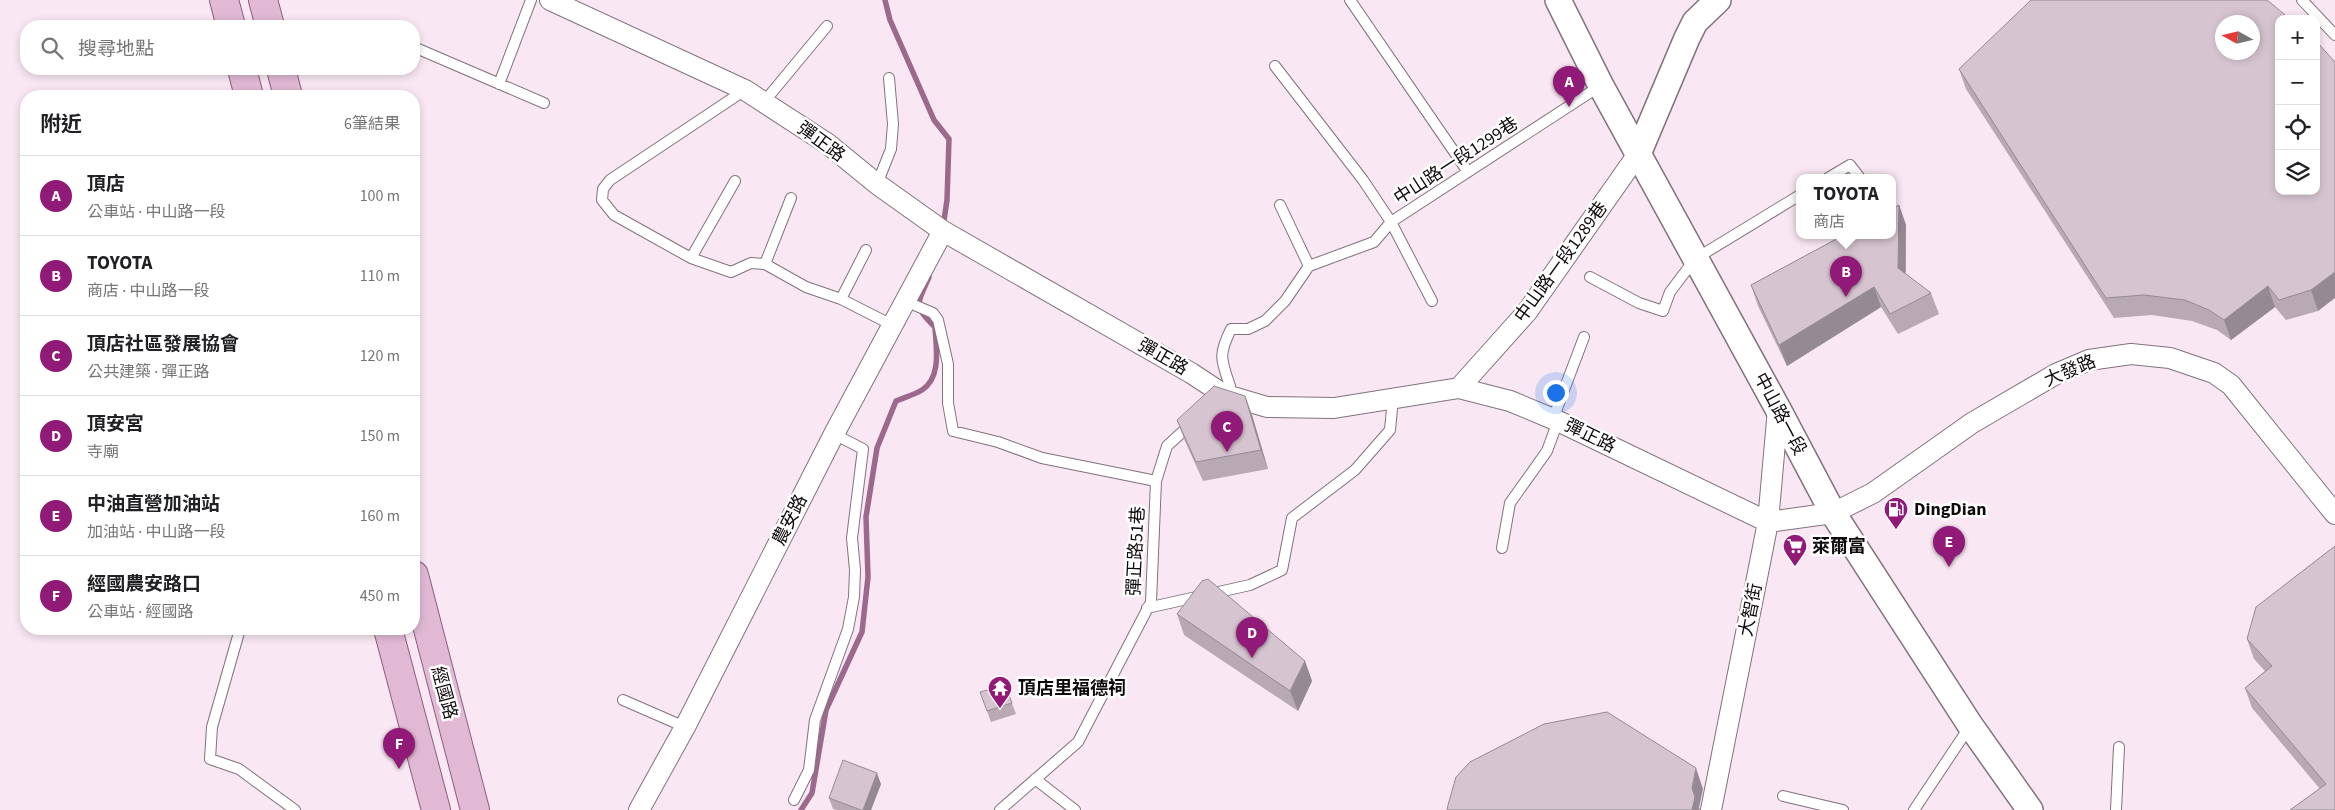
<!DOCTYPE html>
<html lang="zh-TW">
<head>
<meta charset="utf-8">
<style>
	body { margin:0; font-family:"Source Sans 3","Noto Sans TC",sans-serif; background:#f2f2f2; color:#202124 }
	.controls { position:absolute; right:15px; top:15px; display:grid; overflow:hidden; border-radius:10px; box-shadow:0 2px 8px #0003 }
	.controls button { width:45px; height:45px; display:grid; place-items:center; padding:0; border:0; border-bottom:1px solid #e0e0e0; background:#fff; color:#202124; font:25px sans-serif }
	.compass { position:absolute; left:2215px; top:15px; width:45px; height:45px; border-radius:50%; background:#fff; box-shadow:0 2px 8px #0003; rotate:278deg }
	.you { position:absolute; left:1555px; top:392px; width:18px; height:18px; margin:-12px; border:4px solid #fff; border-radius:50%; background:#1a73e8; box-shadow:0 0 0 8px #1a73e833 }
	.badge { display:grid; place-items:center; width:32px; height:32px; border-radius:50%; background:#911977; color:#fff; font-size:16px; font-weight:700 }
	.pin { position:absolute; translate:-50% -41px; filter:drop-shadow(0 1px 2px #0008) }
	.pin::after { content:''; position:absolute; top:26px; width:18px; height:15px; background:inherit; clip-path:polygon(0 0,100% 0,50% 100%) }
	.popup { position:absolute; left:1796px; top:174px; width:100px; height:65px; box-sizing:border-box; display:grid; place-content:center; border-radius:10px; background:#fff; filter:drop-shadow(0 1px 4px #0005); font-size:16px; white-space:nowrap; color:#757577 }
	.popup b { font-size:19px; color:#202124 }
	.popup::after { content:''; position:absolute; left:50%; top:100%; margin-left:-10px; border:10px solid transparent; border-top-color:#fff }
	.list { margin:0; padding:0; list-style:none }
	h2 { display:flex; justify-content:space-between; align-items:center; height:65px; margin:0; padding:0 20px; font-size:21px }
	h2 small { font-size:16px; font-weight:400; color:#757577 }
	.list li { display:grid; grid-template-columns:32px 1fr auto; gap:15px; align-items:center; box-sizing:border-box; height:80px; padding:0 20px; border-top:1px solid #e0e0e0 }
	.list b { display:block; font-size:19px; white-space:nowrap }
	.list p { margin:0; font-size:16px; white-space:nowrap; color:#757577 }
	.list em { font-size:16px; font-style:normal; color:#757577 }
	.icon { flex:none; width:28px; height:28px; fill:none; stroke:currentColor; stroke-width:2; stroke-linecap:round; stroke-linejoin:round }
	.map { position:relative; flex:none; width:2335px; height:810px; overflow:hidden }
	.search { position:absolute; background:#fff; box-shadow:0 2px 8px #0003; left:20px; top:20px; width:400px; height:55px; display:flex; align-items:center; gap:12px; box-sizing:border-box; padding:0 18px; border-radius:20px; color:#757577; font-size:19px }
	.panel { position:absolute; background:#fff; box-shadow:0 2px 8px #0003; left:20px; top:90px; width:400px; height:545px; border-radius:20px }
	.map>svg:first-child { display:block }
</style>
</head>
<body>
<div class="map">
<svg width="2335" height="810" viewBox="0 0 2335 810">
	<rect width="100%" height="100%" fill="#f9e8f3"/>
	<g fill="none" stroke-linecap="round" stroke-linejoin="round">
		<path stroke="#9c698c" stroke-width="5.5" d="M885,0L890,20L934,120L949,139L947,200L943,227
			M801,810L812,793L826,710L862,632L868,577L866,517L877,448L896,401C905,397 914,395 922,390C942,377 936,347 935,327C912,305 918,304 929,277"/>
		<defs>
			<path id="service" d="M1350,0L1468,172
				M2302,0L2335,35
				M416,48L544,103
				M1275,66L1363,180L1391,222L1600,86
				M499,84L531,0
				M745,90L610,180L603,189L602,200L614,215L691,258L731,272L751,263L765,264L806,287L841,299L892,325
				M764,102L827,26
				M1828,178L1850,165L1860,178
				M877,184L891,149L893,124L889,78
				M1280,205L1309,266
				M691,258L735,181
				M765,264L791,198
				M1590,277L1639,303L1663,311L1670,292L1695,259L1800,195
				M841,299L866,250
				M905,301L933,313L938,320L948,364V403L953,431L998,442L1042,458L1156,481
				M1222,396L1230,386C1221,360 1218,355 1231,329H1248L1265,321L1285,301L1309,266L1374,242L1391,222L1432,301
				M1553,419L1584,337
				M1502,548L1510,503L1547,451L1558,421
				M1147,608L1250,585L1282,570L1292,518L1355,470L1390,430L1393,398
				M240,629L212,727L210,759L239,769L295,810
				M623,700L685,727
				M1035,779L1075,810
				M1783,796L1843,810
				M794,800L809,770L815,720L848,629L854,597L855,570L852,538L863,449L834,434
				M1000,810L1078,742L1151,602L1156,481L1167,446L1191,424
				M1914,810L1970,726
				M2116,810L2119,747"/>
			<path id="minor" d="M550,0L745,90L828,144L877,184L943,231L1191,373L1223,394L1267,407L1334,408L1459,388L1510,401L1558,421L1768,522L1833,513L1873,493L1972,423L2056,374L2089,360L2131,354L2170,358L2214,373L2231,385L2335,514
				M1459,388L1527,312L1638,154
				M639,810L685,727L834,434L943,231
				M1711,810L1768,522L1778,409"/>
			<path id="tertiary" d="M1558,0L1601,86L1778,409L1833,513L1970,725L2030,810
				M1638,154L1687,38L1695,22L1718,0"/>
			<path id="primary" d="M224,0L231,26
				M263,0L270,26
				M242,69L249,96
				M281,69L288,96
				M414,575L475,810
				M388,629L436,810"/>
		</defs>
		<use href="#service" stroke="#81727c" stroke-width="12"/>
		<use href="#minor" stroke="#81727c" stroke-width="22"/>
		<use href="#tertiary" stroke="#81727c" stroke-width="28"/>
		<use href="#primary" stroke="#8c5d7d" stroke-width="30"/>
		<use href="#service" stroke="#fff" stroke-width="10"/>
		<use href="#minor" stroke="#fff" stroke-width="20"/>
		<use href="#tertiary" stroke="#fff" stroke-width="25"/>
		<use href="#primary" stroke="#e2b9d5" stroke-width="28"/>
	</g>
	<path fill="#b8a9b3" d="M2267,0L2318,311L2286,320L2275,307L2231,340L2217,330L2192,321L2152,315L2114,318L1966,89L1959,69Z
		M1899,205L1906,225V274L1931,293L1939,314L1898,334L1881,307L1787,366L1758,306L1751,285Z
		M1245,396L1252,415L1268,469L1203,481L1184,439L1177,420Z
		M2335,546V810L2320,789L2252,708L2245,688L2265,671L2254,659L2247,639Z
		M1177,614L1305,661L1312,681L1298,711L1184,635Z
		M1005,685L1016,714L991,722L987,711Z
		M881,784L871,810H837L833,809L829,798Z"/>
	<path fill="#968a92" d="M1899,205L1906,225L1905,289L1898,268Z
		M2335,272V298L2318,311L2311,290Z
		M2268,286L2275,307L2231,340L2224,320Z
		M1874,287L1881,307L1787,366L1779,345Z
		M1245,396L1252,415L1268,469L1261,450Z
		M1305,661L1312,681L1298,711L1290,691Z
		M1696,768L1703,789L1699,808L1700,810H1692V788Z
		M877,773L881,784L871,810H863Z"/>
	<path fill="#d6c5d0" stroke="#968a92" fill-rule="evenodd" d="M2031,0H2267L2290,19H2279V191H2316V41L2335,62V272L2311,290L2279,300L2268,286L2224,320L2209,310L2185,300L2144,295L2106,298L1959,69ZM2222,22H2252V52H2222Z
		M1899,205L1898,268L1931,293L1890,314L1874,287L1779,345L1751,285L1842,236H1892V209Z
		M1214,386L1245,396L1261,450L1196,462L1177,420Z
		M2335,546V810H2290L2326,784L2245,688L2272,666L2247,639L2256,607Z
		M1208,579L1305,661L1290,691L1177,614L1202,581Z
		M1005,685L1012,703L987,711L980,692Z
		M1607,712L1696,768L1692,788L1695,797L1692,810H1447L1448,805L1456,777L1470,762L1544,724Z
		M843,760L877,773L863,810H861L829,798Z"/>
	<defs>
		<symbol id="fuel-pin" viewBox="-11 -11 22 30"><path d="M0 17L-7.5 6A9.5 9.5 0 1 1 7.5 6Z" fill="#911977" stroke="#fff"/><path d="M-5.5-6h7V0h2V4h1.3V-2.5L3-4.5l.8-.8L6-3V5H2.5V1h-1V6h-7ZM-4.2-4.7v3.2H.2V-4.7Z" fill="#fff"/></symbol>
		<symbol id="supermarket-pin" viewBox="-11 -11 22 30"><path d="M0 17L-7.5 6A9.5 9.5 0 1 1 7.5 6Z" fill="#911977" stroke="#fff"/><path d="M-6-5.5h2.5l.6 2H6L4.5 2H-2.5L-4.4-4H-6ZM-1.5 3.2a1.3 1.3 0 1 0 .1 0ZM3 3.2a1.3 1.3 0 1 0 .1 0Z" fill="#fff"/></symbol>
		<symbol id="temple-pin" viewBox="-11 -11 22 30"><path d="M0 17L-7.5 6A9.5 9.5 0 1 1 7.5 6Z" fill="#911977" stroke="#fff"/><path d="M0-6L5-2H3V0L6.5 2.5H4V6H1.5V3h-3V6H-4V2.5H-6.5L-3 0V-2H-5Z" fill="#fff"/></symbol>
	</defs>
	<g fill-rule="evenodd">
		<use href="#fuel-pin" x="1882" y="495" width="28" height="38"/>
		<use href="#supermarket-pin" x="1781" y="532" width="28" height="38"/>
		<use href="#temple-pin" x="986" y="674" width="28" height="38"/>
	</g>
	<g text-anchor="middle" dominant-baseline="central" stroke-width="5" stroke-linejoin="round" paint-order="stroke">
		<g font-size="18" fill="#100a0e" stroke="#fff">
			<text transform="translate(821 142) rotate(36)">彈正路</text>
			<text transform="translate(1456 161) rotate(-33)">中山路一段1299巷</text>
			<text transform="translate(1561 262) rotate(-54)">中山路一段1289巷</text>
			<text transform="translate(1163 357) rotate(30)">彈正路</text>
			<text transform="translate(2070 371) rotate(-23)">大發路</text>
			<text transform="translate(1780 414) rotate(62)">中山路一段</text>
			<text transform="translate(1590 436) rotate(26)">彈正路</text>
			<text transform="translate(790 520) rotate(-63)">農安路</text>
			<text transform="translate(1136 551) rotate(-87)">彈正路51巷</text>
			<text transform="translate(1751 610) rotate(-79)">大智街</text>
			<text transform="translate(444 693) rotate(75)">經國路</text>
		</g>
		<g font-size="18" font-weight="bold" fill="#100a0e" stroke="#fff" text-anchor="start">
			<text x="1914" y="509">DingDian</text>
			<text x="1812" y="546">萊爾富</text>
			<text x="1018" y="688">頂店里福德祠</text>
		</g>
	</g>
</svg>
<div class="controls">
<button>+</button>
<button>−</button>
<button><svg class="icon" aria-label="locate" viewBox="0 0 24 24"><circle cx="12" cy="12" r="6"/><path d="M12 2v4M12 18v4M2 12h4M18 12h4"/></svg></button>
<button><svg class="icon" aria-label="layers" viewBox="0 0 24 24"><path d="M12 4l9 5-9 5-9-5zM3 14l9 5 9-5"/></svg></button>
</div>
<svg class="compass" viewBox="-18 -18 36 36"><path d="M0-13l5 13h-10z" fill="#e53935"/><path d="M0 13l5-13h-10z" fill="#757577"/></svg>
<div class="you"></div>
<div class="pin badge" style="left:1569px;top:107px">A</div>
<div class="pin badge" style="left:1846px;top:297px">B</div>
<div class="popup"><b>TOYOTA</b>商店</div>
<div class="pin badge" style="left:1227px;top:452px">C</div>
<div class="pin badge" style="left:1252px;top:658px">D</div>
<div class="pin badge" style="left:1949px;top:567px">E</div>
<div class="pin badge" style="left:399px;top:769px">F</div>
<div class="search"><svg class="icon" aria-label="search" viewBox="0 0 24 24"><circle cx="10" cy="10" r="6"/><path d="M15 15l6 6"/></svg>搜尋地點</div>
<section class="panel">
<h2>附近<small>6筆結果</small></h2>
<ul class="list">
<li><span class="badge">A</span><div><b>頂店</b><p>公車站 · 中山路一段</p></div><em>100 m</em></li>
<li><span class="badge">B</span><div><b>TOYOTA</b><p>商店 · 中山路一段</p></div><em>110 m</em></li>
<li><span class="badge">C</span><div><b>頂店社區發展協會</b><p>公共建築 · 彈正路</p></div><em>120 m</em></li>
<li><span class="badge">D</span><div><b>頂安宮</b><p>寺廟</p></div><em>150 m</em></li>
<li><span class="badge">E</span><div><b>中油直營加油站</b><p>加油站 · 中山路一段</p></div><em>160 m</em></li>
<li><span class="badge">F</span><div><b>經國農安路口</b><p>公車站 · 經國路</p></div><em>450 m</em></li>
</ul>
</section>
</div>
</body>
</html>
